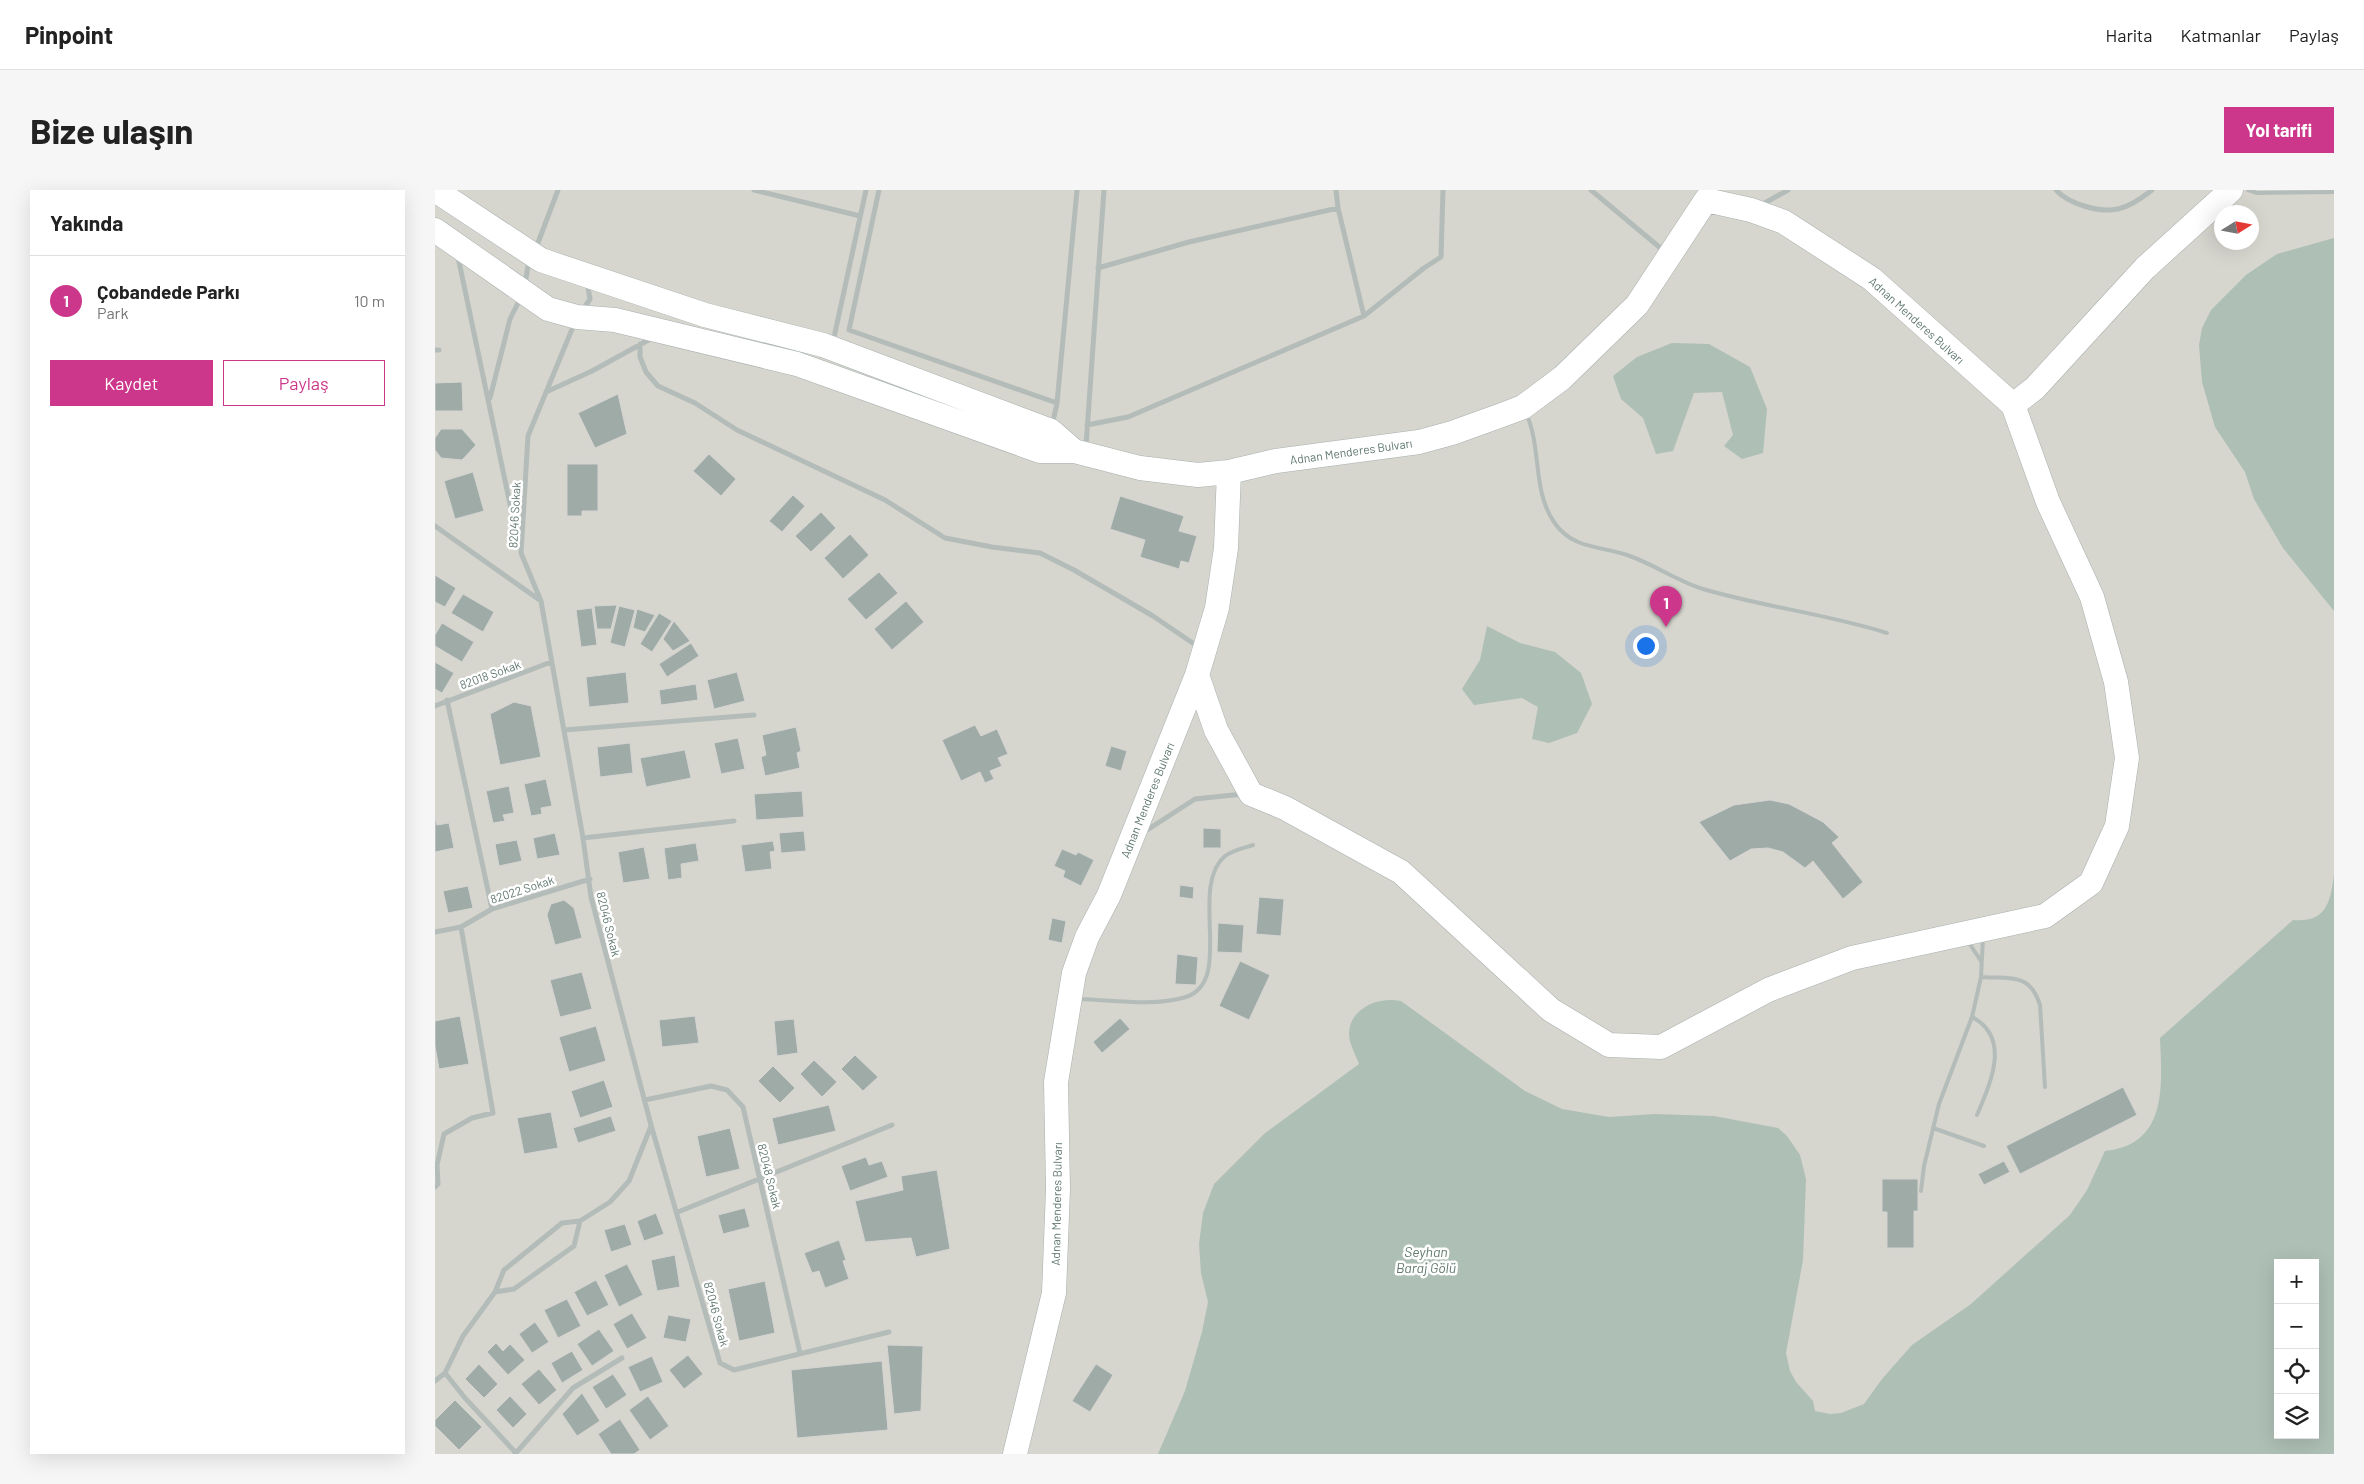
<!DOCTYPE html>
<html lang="tr">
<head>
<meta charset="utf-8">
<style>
	body { margin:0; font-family:Barlow,sans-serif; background:#f6f6f6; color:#222 }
	.controls { position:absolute; right:15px; bottom:15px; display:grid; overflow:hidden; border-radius:0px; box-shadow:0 5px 20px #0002 }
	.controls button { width:45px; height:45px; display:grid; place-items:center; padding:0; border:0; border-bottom:1px solid #e0e0e0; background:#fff; color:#222; font:25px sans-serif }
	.compass { position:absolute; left:1779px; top:15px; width:45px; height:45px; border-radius:50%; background:#fff; box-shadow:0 5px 20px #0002; rotate:79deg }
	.you { position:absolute; left:1210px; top:455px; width:18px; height:18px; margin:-12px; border:4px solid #fff; border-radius:50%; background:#1a73e8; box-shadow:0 0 0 8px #1a73e833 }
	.badge { display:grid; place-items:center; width:32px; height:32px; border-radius:50%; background:#cd378b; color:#fff; font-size:16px; font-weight:700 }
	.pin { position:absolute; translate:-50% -41px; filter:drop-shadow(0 1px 2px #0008) }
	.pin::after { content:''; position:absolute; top:26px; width:18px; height:15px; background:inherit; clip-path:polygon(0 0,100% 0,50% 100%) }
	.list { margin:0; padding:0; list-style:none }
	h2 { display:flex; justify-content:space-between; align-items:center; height:65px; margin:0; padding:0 20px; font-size:21px }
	h2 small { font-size:16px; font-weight:400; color:#767676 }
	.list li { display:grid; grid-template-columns:32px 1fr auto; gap:15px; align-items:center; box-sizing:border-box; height:90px; padding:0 20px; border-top:1px solid #e0e0e0 }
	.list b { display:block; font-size:19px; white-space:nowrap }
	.list p { margin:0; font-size:16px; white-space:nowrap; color:#767676 }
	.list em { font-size:16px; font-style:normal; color:#767676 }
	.actions { display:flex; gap:10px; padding:15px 20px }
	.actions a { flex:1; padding:11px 0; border:1px solid #cd378b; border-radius:0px; text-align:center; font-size:18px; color:#cd378b }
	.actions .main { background:#cd378b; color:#fff }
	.icon { flex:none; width:28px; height:28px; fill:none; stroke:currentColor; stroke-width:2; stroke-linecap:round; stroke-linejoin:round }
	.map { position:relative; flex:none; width:1899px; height:1264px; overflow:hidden; border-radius:0px }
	header { display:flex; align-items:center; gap:30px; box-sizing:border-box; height:70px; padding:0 25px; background:#fff; border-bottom:1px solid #e0e0e0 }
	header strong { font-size:24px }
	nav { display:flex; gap:28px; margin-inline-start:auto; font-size:18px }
	.intro { display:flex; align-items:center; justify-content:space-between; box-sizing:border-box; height:120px; padding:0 30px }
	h1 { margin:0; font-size:35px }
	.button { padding:12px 22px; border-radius:0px; background:#cd378b; color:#fff; font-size:18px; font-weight:700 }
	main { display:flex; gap:30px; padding:0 30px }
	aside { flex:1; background:#fff; border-radius:0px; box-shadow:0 5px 20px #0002 }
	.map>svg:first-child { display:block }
</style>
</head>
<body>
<header>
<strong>Pinpoint</strong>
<nav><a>Harita</a><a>Katmanlar</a><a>Paylaş</a></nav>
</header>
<div class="intro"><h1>Bize ulaşın</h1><a class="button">Yol tarifi</a></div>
<main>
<aside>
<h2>Yakında<small></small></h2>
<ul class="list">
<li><span class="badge">1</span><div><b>Çobandede Parkı</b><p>Park</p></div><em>10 m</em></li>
</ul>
<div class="actions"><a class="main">Kaydet</a><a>Paylaş</a></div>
</aside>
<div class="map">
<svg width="1899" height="1264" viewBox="0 0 1899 1264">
	<rect width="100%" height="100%" fill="#f4f1f0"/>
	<path fill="#d6d5ce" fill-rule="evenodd" d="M0,0H1899V1264H0ZM1786,22H1816V52H1786ZM1843,1073H1880V1245H1843Z"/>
	<path fill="#aebfb6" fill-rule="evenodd" d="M1899,48V421L1848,358L1819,309L1810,282L1780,237L1767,192L1764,155L1767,138L1776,120L1811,85L1842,64Z
		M1237,153L1274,154L1315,177L1332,219L1328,263L1307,269L1289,256L1298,245L1287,202L1259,203L1238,261L1221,264L1208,228L1186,209L1178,186L1202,167Z
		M1052,436L1085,453L1120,462L1146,483L1157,514L1142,543L1114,553L1097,549L1103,517L1087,508L1039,515L1027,499L1045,470Z
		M1899,685V1264H723L750,1201L767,1142L773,1112L766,1083L764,1054L768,1023L779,994L829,944L924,874C921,865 914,854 914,844C914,818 944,806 966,811L1090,901L1127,919L1174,927L1220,924L1279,926L1343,938L1352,946L1365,965L1371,989L1368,1070L1351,1163L1355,1181L1361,1192L1378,1211L1380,1221L1395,1224L1406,1223L1429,1214L1447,1189L1477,1155L1536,1114L1635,1025L1652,1000L1670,961C1733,955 1727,895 1725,848L1858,730C1892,733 1895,712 1899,685ZM1843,1073H1880V1245H1843Z"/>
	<path fill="#9eaba6" stroke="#d5d4d3" d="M27,192L28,221H0V193Z
		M183,204L192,244L160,258L143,223Z
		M6,239H27L41,255L27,270L6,268L0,260V248Z
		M274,264L301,289L286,306L258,281Z
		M132,274H163V321H147V326H132Z
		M38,282L49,321L20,329L9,291Z
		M358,305L370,316L347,342L334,331Z
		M685,306L749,326L744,341L762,346L754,373L746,371L744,379L705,367L710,350L675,339Z
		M386,322L401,338L376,362L360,346Z
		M415,344L434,365L408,389L389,368Z
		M444,382L463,403L431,430L412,409Z
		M0,385L21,398L10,417L0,412Z
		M28,404L59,422L48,442L16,423Z
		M471,411L489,432L457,460L439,439Z
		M182,415L176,439H162L159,416Z
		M184,416L200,420L190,457L175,453Z
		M157,418L162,455L146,457L141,420Z
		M202,419L220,425L210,442L198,438Z
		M224,423L237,431L217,462L205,454Z
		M239,431L255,451L238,461L228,449Z
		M7,433L39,452L27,472L0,456V445Z
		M256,453L264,466L232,487L224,474Z
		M0,472L19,483L7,503L0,499Z
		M191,482L194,513L154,517L151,487Z
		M302,482L310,511L279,519L272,490Z
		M261,494L263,510L226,515L224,500Z
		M79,512L96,516L106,567L65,575L55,524Z
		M540,535L546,546L562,539L573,564L563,568L567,576L555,581L559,589L550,593L545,582L526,591L507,550Z
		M361,537L366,561L362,563L365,578L330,586L326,567L331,565L327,545Z
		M303,548L310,579L286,584L279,553Z
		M195,553L198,583L165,587L162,557Z
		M676,556L692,561L686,581L670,576Z
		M250,560L256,588L211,597L205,568Z
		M111,589L117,616L106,618L107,624L96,626L89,594Z
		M74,596L79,623L68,625L70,631L58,633L51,601Z
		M367,601L369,627L321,630L319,604Z
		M1335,610L1354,614L1388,632L1404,647L1397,653L1428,692L1408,709L1378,671L1370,678L1348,662L1333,658L1316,659L1295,671L1264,632L1299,615Z
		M0,627L2,635L14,633L19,658L0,662Z
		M768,638L786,639V658H768Z
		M369,641L371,661L346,663L344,643Z
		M120,643L125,665L102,669L98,648Z
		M82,650L87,671L64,676L60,654Z
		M338,651L340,661L335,662L337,679L310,682L306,655Z
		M261,653L264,671L246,674L247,688L233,690L229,658Z
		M209,657L215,689L188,693L183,662Z
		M627,659L641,665L643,662L659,670L646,696L628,687L630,681L619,676Z
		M745,695L759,697L758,709L744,707Z
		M33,696L38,718L13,723L8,701Z
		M824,707L849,709L846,746L821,744Z
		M129,710L139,718L147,748L120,755L112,725L116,714Z
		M617,728L631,731L627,753L613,750Z
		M783,733L809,735L807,763L782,762Z
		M742,764L763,767L761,795L740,794Z
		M805,771L835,785L814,830L784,816Z
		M147,782L157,819L125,827L115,790Z
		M25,826L34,874L4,879L0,856V831Z
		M260,826L264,853L227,857L224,830Z
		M685,828L695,839L667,863L658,852Z
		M359,829L363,863L342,866L339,831Z
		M161,836L171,871L134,882L124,847Z
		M420,865L443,887L428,901L406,879Z
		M379,870L402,892L387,907L365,884Z
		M338,876L360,898L345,913L323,891Z
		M169,890L178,917L145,928L136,901Z
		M1688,897L1702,925L1585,984L1571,956Z
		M394,915L401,941L343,955L337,928Z
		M116,922L123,958L89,964L82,928Z
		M176,926L181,941L143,953L138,938Z
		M295,938L305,979L271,987L262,946Z
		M431,967L434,975L447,971L453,987L415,1001L406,976Z
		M1569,971L1575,982L1549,995L1543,984Z
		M502,980L515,1059L481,1067L476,1048L430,1052L420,1011L468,1000L466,986Z
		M1447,989H1483V1021H1479V1058H1452V1022H1447Z
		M310,1018L315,1037L288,1044L283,1025Z
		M221,1023L229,1044L209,1051L202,1031Z
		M190,1034L197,1055L176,1062L169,1040Z
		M404,1050L411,1070L408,1071L414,1089L390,1098L384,1081L377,1083L369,1063Z
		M240,1065L245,1097L222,1101L216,1070Z
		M192,1074L208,1105L184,1117L169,1085Z
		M161,1090L174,1115L152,1126L139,1102Z
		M330,1091L340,1143L304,1151L293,1099Z
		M132,1109L146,1136L123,1148L109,1120Z
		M197,1123L212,1148L192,1159L178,1134Z
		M233,1125L256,1129L251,1152L228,1148Z
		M100,1132L114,1152L97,1163L84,1144Z
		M164,1139L179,1161L157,1176L142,1154Z
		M61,1153L68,1161L75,1154L90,1170L73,1185L52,1162Z
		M452,1155L488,1156L486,1221L459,1224Z
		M137,1161L148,1180L127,1193L116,1173Z
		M253,1165L268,1184L249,1199L234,1180Z
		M217,1166L228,1192L205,1202L193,1177Z
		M447,1171L453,1240L362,1248L356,1180Z
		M44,1174L63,1194L49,1208L30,1189Z
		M661,1174L678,1185L655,1222L637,1211Z
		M104,1179L122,1200L104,1215L86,1194Z
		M178,1184L192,1205L171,1219L157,1197Z
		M147,1203L165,1231L142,1246L127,1224Z
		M75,1206L92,1224L78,1238L61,1220Z
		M213,1206L234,1236L215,1250L194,1220Z
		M20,1210L47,1237L24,1260L0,1236V1230Z
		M185,1229L205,1260L199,1264H176L163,1244Z"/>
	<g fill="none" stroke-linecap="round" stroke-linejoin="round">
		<defs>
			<path id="secondary" d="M0,0L106,70L270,125L388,155L616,241L639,261
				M0,40L113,119L142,127L180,130L362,174L605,261H639L705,278L763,285L794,282L841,271L984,252L1017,243L1067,225L1088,217L1127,188L1202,115L1271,10L1316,20L1349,32L1437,89L1578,215L1613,312L1657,407L1681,492L1692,568L1682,636L1656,693L1610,726L1417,768L1333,800L1226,857L1174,855L1116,820L966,682L850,618L816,604L781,540L762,485
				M1578,215L1600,198L1710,78L1796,0
				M580,1264L619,1103L623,999L621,892L639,783L652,747L674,705L762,485L782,418L791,358L794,282"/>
		</defs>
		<use href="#secondary" stroke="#a7b1ae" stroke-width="25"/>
		<path stroke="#b4bcb9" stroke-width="4" d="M1813,0L1822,3L1899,2
			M1091,223C1107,258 1097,300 1119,332C1137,359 1165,356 1192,365C1219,374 1242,391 1268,399C1329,417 1392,424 1452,443
			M1532,750L1546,771
			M1546,787C1574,789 1595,782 1605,815L1610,897
			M644,809C678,810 718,817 751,807C800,791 753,697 790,666C798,660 809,658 818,655
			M1537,827C1577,848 1555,894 1542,925
			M1498,938L1549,956
			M1486,1001L1489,976L1504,914L1537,827L1546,787L1548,747"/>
		<path stroke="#b4bcb9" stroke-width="5" d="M319,0L425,26
			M444,0L414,140L622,213
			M901,0L903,18L929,126
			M1156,0L1229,61
			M1621,0C1634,14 1664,23 1683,19C1696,16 1707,8 1717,0
			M1326,15L1353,0
			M101,58L123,0
			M23,67L84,357
			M663,78L754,52L903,18
			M90,94L93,76L99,74
			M147,121L155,109L152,92
			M140,132L93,246L86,363L106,411L148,648L156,707L216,935L285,1173L299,1180L454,1142
			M398,152L431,0
			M205,154V167L211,182L223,196L260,213L302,240L450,310L510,348L557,357L605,363L639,380L718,426L765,458
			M0,160H4
			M111,202L157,181L219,147
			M55,208L75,129L86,107
			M652,235L693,227L929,126L989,78L1006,67L1008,0
			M617,236L622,213L642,0
			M651,256L669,0
			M0,336L106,411
			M12,510L57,719
			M0,516L116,472
			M129,540L319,525
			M709,642L760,609L808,604
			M148,648L299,631
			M0,742L26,737L57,719L155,689
			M210,910L276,896L292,900L308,917L365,1163
			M0,997L3,994L2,975L9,944L37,928L58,923L26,737
			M243,1022L457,935
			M60,1102L79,1099L139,1056L145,1031
			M10,1183L30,1208L81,1263
			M0,1191L10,1183L28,1146L60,1102L69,1080L127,1033L145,1031L175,1012L194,991L216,936
			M80,1264L138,1198L187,1168"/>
		<use href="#secondary" stroke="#fff" stroke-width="24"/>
	</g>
	<g text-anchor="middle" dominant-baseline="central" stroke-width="5" stroke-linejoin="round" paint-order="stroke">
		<g font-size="12" fill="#627971" stroke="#fff">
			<text transform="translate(1482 130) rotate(42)">Adnan Menderes Bulvarı</text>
			<text transform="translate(916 261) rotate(-8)">Adnan Menderes Bulvarı</text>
			<text transform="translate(79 325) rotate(-87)">82046 Sokak</text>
			<text transform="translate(55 484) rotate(-20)">82018 Sokak</text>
			<text transform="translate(712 610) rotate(-68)">Adnan Menderes Bulvarı</text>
			<text transform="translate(87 699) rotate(-18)">82022 Sokak</text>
			<text transform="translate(174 734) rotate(76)">82046 Sokak</text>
			<text transform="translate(335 986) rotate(76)">82048 Sokak</text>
			<text transform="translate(621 1014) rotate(-89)">Adnan Menderes Bulvarı</text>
			<text transform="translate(282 1124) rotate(75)">82046 Sokak</text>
		</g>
		<g font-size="14" font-style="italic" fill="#627b6e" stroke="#fff">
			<text x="991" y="1061">Seyhan<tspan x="991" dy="16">Baraj Gölü</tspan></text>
		</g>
	</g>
</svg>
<div class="controls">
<button>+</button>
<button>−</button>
<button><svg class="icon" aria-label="locate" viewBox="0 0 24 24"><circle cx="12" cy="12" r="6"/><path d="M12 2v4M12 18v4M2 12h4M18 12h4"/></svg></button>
<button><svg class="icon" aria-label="layers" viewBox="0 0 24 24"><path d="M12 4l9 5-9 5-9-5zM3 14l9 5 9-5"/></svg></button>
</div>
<svg class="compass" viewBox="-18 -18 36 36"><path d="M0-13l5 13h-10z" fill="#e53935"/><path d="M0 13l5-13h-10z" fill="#767676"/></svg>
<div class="you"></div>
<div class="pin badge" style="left:1231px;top:437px">1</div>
</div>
</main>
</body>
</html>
